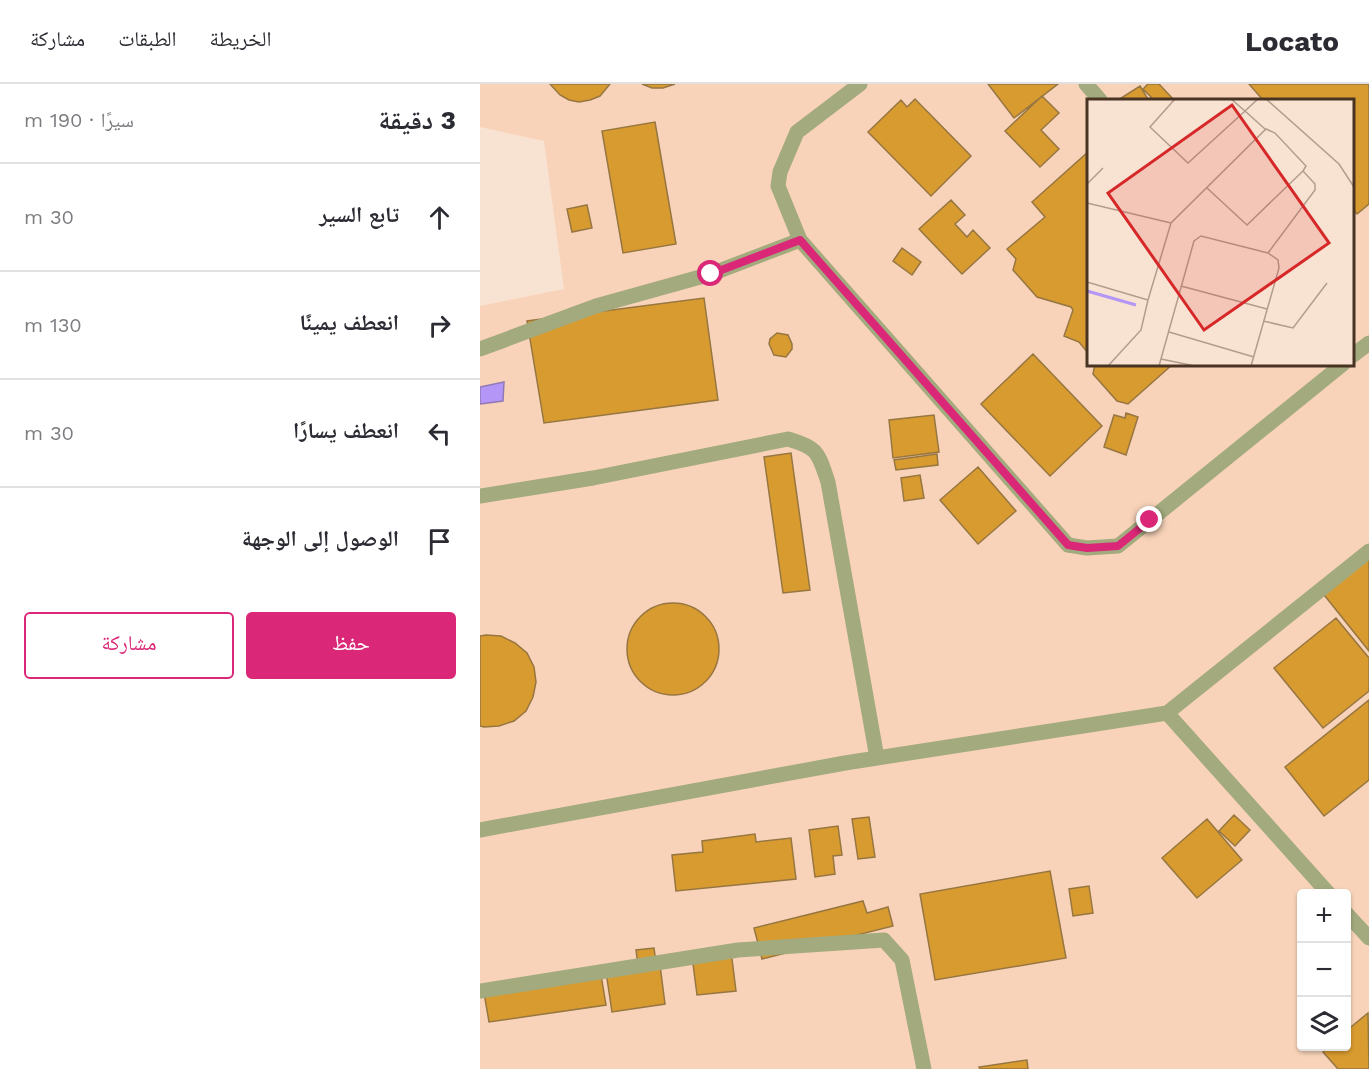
<!DOCTYPE html>
<html lang="ar">
<head>
<meta charset="utf-8">
<style>
	body { margin:0; font-family:"Work Sans","Noto Naskh Arabic",sans-serif; background:#f7f7f7; color:#2b2b33; direction:rtl }
	.controls { position:absolute; right:18px; bottom:18px; display:grid; overflow:hidden; border-radius:6px; box-shadow:0 2px 4px #0004 }
	.controls button { width:54px; height:54px; display:grid; place-items:center; padding:0; border:0; border-bottom:2px solid #e1e1e2; background:#fff; color:#2b2b33; font:30px sans-serif }
	.stop { position:absolute; width:18px; height:18px; margin:-14px; border:4px solid #db2777; border-radius:50%; background:#fff }
	.stop.end { background:#db2777; border-color:#fff; box-shadow:0 2px 6px #0008 }
	.list { margin:0; padding:0; list-style:none }
	h2 { display:flex; justify-content:space-between; align-items:center; height:78px; margin:0; padding:0 24px; font-size:26px }
	h2 small { font-size:20px; font-weight:400; color:#7c7c81 }
	.list li { display:grid; grid-template-columns:39px 1fr auto; gap:18px; align-items:center; box-sizing:border-box; height:108px; padding:0 24px; border-top:2px solid #e1e1e2 }
	.list b { display:block; font-size:22px; white-space:nowrap }
	.list em { font-size:20px; font-style:normal; color:#7c7c81 }
	.actions { display:flex; gap:12px; padding:18px 24px }
	.actions a { flex:1; padding:14px 0; border:2px solid #db2777; border-radius:6px; text-align:center; font-size:21px; color:#db2777 }
	.actions .main { background:#db2777; color:#fff }
	.icon { flex:none; width:33px; height:33px; fill:none; stroke:currentColor; stroke-width:2; stroke-linecap:round; stroke-linejoin:round }
	.map { position:relative; flex:none; width:889px; height:985px; overflow:hidden; direction:ltr }
	header { display:flex; align-items:center; gap:36px; box-sizing:border-box; height:84px; padding:0 30px; background:#fff; border-bottom:2px solid #e1e1e2 }
	header strong { font-size:28px }
	nav { display:flex; gap:33px; margin-inline-start:auto; font-size:21px }
	main { display:flex }
	aside { flex:1; background:#fff }
	.map>svg:first-child { display:block }
</style>
</head>
<body>
<header>
<strong>Locato</strong>
<nav><a>الخريطة</a><a>الطبقات</a><a>مشاركة</a></nav>
</header>
<main>
<div class="map">
<svg width="889" height="985" viewBox="0 0 889 985">
	<rect width="100%" height="100%" fill="#f8e2d2"/>
	<path fill="#f8d3b9" fill-rule="evenodd" d="M0,0H889V985H0V222L84,205L64,57L0,43ZM608,16H872V280H608ZM822,810H866V962H822Z"/>
	<path fill="#b396f5" stroke="#9379b6" stroke-width="1.5" d="M24,298L23,317L0,320V303Z"/>
	<path fill="#d89b2f" stroke="#977642" stroke-width="1.5" d="M70,0H130L120,12L110,16L99,18L89,16L80,11Z
		M162,0H195L183,4H172Z
		M508,0H578L534,34Z
		M668,0H679L694,16H674L663,5Z
		M769,0H889V120L877,130L872,124V16H783Z
		M660,2L668,15L665,16H638Z
		M562,12L579,29L561,46L579,65L560,83L525,47Z
		M435,15L491,72L451,112L388,48L421,16L427,23Z
		M175,38L196,160L143,169L122,47Z
		M608,68V269L599,258L584,252L593,226L591,223L557,213L533,186L536,175L527,165L565,133L552,118Z
		M471,116L485,131L475,140L487,153L493,146L510,164L482,190L439,145Z
		M107,121L112,144L92,148L87,125Z
		M422,164L441,178L432,191L413,177Z
		M224,214L238,316L64,339L47,237Z
		M297,249L308,251L312,260V265L306,273L294,271L289,260L290,255Z
		M553,270L622,342L570,392L501,320Z
		M615,280H693L648,320L637,317L613,290Z
		M646,329L658,333L646,371L624,363L634,331L645,334Z
		M454,331L459,368L413,374L409,336Z
		M311,369L330,506L303,509L284,373Z
		M457,370L458,381L416,386L414,376Z
		M498,383L536,427L498,460L460,416Z
		M440,391L444,414L424,417L421,394Z
		M889,469V567L841,507Z
		M147 565a46 46 0 1 1 92 0a46 46 0 1 1-92 0Z
		M856,534L889,574V607L843,644L794,584Z
		M6,551L21,552L35,559L47,569L54,583L56,598L53,613L46,627L34,637L19,642L4,643L0,642V552Z
		M889,616V696L844,732L805,683Z
		M754,731L770,746L755,762L739,747Z
		M389,733L395,773L378,775L372,735Z
		M727,735L762,776L717,814L682,774Z
		M358,742L362,771L353,772L355,790L335,793L329,746Z
		M275,750L276,758L311,754L316,795L196,807L192,771L223,768L222,757Z
		M570,787L586,874L455,896L440,810Z
		M609,802L613,829L593,832L589,805Z
		M383,817L387,829L408,823L413,842L282,875L274,844Z
		M174,864L176,879L158,881L156,866Z
		M251,867L256,907L217,911L212,872Z
		M180,881L185,920L132,928L126,888Z
		M120,885L126,921L9,938L3,903Z
		M888,929L889,985H858L843,968L849,962H866V947Z
		M547,976L548,985H500L499,983Z"/>
	<g fill="none" stroke-linecap="round" stroke-linejoin="round">
		<path stroke="#a2aa7e" stroke-width="15" d="M380,0L317,48L300,88L298,102L320,156L588,461L607,464L638,462L863,280
			M606,0L620,16
			M0,265L116,222L231,190L320,156
			M872,272L889,259
			M0,412L113,394L308,355C339,364 338,369 348,398L397,674
			M687,629L849,810
			M0,746L365,679L687,629L889,467
			M866,829L889,854
			M0,907L258,866L404,856L422,876L444,985"/>
	</g>
	<g fill="none" stroke-linecap="round" stroke-linejoin="round">
		<path stroke="#db2777" stroke-width="8" d="M231,190L320,156L588,461L607,464L638,462L670,436"/>
	</g>
	<g transform="translate(607 15)">
		<rect width="267" height="267" fill="#f8e2d2"/>
		<path fill="none" stroke="#b396f5" stroke-width="3" d="M0,192L49,206"/>
		<path fill="none" stroke="#b29c8c" stroke-width="1.5" d="M88,0L63,28L101,64L158,12L144,0M171,0L158,12L178,30M179,0L252,65L267,88M0,85L16,69M120,89L160,126L216,72M0,104L84,124M0,183L61,201L54,231L21,267M94,187L180,210M61,201L84,124L179,30L188,34L219,67L216,72L228,85V91L181,154M176,222L206,229L240,184M82,233L167,258M74,260L108,267M72,267L107,142L114,137L181,154L191,161L192,169L164,267"/>
		<path fill="#d62828" fill-opacity="0.15" stroke="#d62828" stroke-width="3" d="M145,6L242,144L117,231L21,94Z"/>
		<rect width="267" height="267" fill="none" stroke="#493424" stroke-width="3"/>
	</g>
</svg>
<div class="controls">
<button>+</button>
<button>−</button>
<button><svg class="icon" aria-label="layers" viewBox="0 0 24 24"><path d="M12 4l9 5-9 5-9-5zM3 14l9 5 9-5"/></svg></button>
</div>
<div class="stop" style="left:231px;top:190px"></div>
<div class="stop end" style="left:670px;top:436px"></div>
</div>
<aside>
<h2>3 دقيقة<small>سيرًا · 190 m</small></h2>
<ul class="list">
<li><svg class="icon" aria-label="ahead" viewBox="0 0 24 24"><path d="M12 20V5M6 11l6-6 6 6"/></svg><div><b>تابع السير</b></div><em>30 m</em></li>
<li><svg class="icon" aria-label="right" viewBox="0 0 24 24"><path d="M7 20v-9h11M14 6l5 5-5 5"/></svg><div><b>انعطف يمينًا</b></div><em>130 m</em></li>
<li><svg class="icon" aria-label="left" viewBox="0 0 24 24"><path d="M17 20v-9H6M10 6l-5 5 5 5"/></svg><div><b>انعطف يسارًا</b></div><em>30 m</em></li>
<li><svg class="icon" aria-label="arrive" viewBox="0 0 24 24"><path d="M6 21V4h12l-3 4 3 4H6"/></svg><div><b>الوصول إلى الوجهة</b></div></li>
</ul>
<div class="actions"><a class="main">حفظ</a><a>مشاركة</a></div>
</aside>
</main>
</body>
</html>
